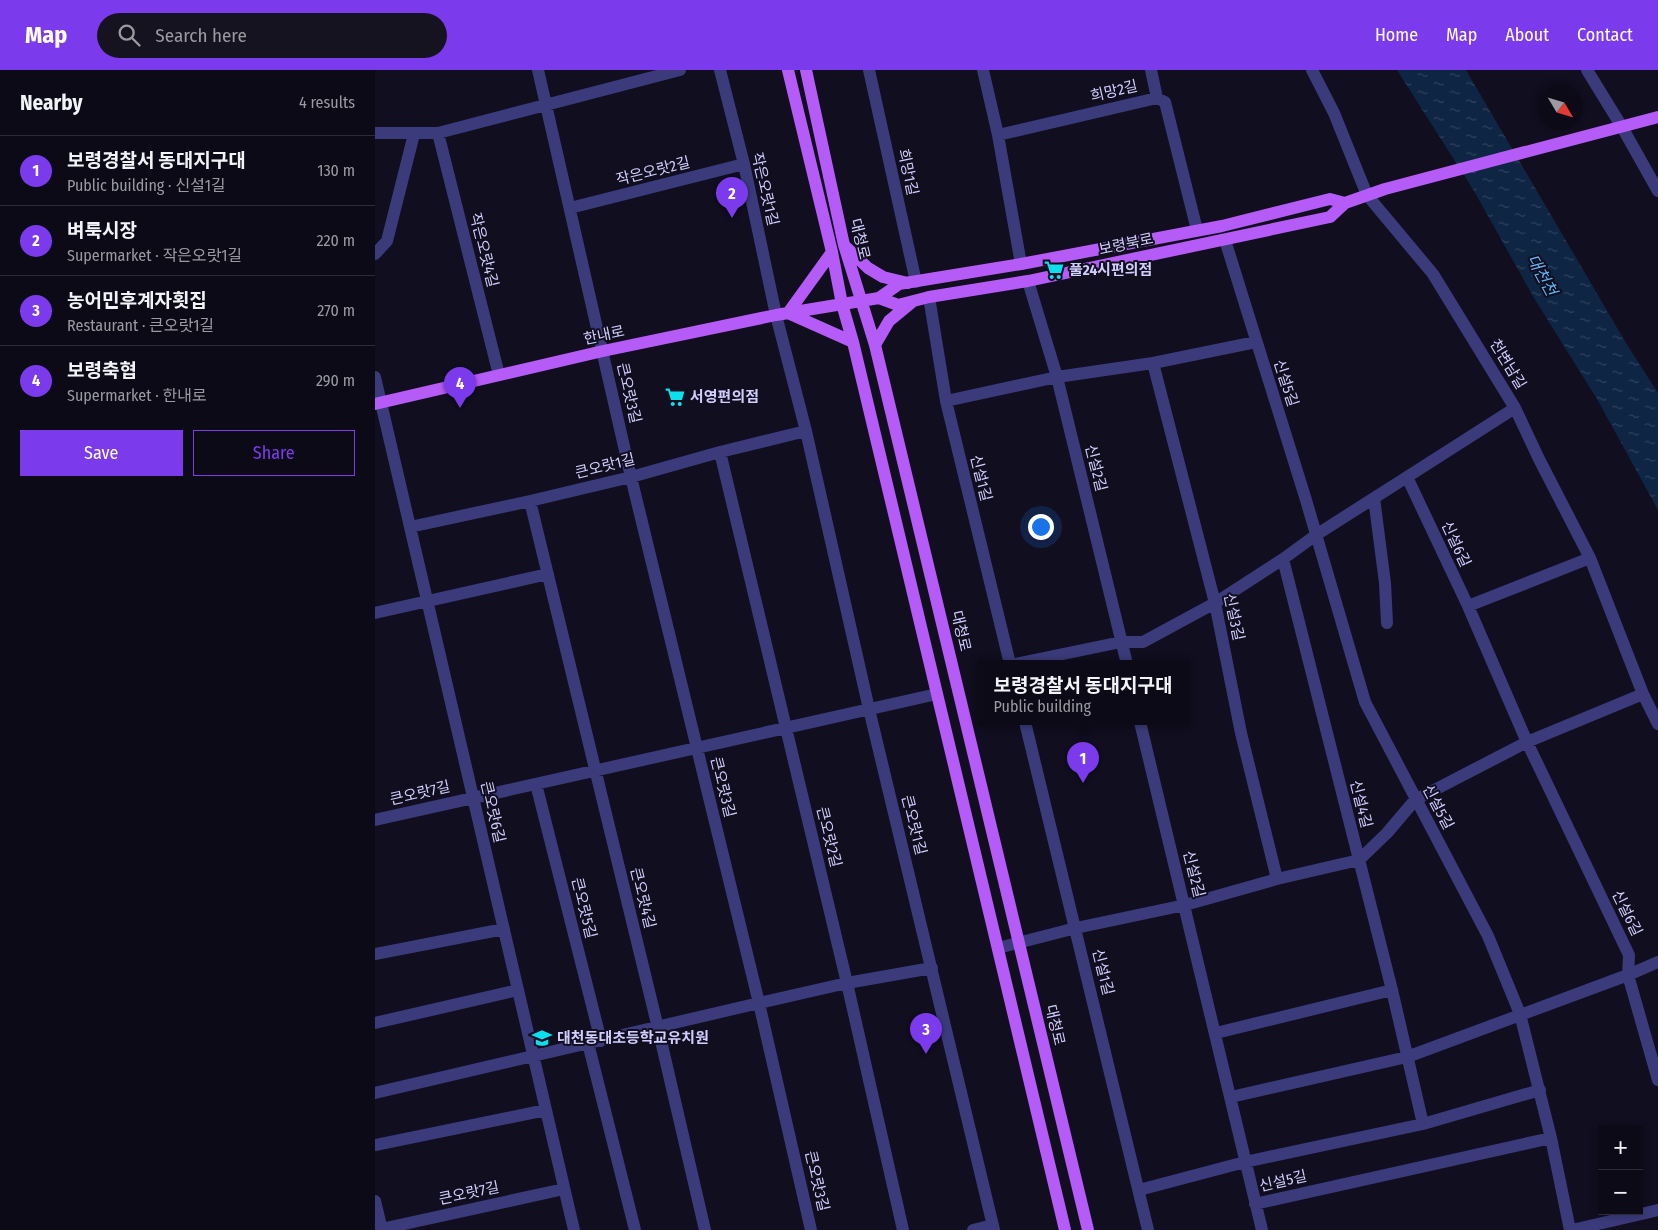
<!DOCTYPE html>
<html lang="en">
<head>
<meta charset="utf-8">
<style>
	body { margin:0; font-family:"Fira Sans Condensed","Noto Sans KR",sans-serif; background:#151320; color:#f1f3f6 }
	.controls { position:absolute; right:15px; bottom:15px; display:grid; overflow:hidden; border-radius:0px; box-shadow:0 2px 8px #0003 }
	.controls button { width:45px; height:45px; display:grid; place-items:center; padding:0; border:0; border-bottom:1px solid #2c2b36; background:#0c0a17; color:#f1f3f6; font:25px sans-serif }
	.compass { position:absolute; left:1163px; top:15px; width:45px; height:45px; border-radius:50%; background:#0c0a17; box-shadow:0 2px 8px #0003; rotate:128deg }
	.you { position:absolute; left:665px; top:456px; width:18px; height:18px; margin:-12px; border:4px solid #fff; border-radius:50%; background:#1a73e8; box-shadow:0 0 0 8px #1a73e833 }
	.badge { display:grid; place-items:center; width:32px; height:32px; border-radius:50%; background:#7c3aed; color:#fff; font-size:16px; font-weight:700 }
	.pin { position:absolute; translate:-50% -41px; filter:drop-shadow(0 1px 2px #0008) }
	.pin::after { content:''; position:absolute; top:26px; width:18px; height:15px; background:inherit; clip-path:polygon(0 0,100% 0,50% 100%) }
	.popup { position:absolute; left:602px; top:590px; width:212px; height:65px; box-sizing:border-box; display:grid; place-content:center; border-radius:0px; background:#0c0a17; filter:drop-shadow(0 1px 4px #0005); font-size:16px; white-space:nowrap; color:#9a9aa1 }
	.popup b { font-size:19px; color:#f1f3f6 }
	.popup::after { content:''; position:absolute; left:50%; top:100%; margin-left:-10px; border:10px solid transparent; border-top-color:#0c0a17 }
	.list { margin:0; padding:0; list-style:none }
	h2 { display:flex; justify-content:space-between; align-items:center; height:65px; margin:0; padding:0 20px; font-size:21px }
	h2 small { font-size:16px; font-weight:400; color:#9a9aa1 }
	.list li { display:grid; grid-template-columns:32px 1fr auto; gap:15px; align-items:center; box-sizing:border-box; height:70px; padding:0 20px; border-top:1px solid #2c2b36 }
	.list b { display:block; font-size:19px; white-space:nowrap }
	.list p { margin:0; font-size:16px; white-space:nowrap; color:#9a9aa1 }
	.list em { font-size:16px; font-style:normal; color:#9a9aa1 }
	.actions { display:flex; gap:10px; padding:15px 20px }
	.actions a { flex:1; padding:11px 0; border:1px solid #7c3aed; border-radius:0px; text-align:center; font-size:18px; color:#7c3aed }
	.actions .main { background:#7c3aed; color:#fff }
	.icon { flex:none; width:28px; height:28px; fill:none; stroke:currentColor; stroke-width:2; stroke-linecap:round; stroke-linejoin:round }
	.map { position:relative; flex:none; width:1283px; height:1160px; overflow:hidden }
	header { display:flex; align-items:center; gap:30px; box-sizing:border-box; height:70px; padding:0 25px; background:#7c3aed; color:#fff }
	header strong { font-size:24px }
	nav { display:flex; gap:28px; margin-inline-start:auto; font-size:18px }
	.search { width:350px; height:45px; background:#151320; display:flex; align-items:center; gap:12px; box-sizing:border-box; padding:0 18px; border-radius:28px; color:#9a9aa1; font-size:19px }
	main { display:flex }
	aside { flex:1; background:#0c0a17 }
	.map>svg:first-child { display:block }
</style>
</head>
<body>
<header>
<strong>Map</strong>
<div class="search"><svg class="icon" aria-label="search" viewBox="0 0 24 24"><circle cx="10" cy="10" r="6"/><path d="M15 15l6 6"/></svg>Search here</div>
<nav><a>Home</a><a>Map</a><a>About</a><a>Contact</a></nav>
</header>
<main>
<aside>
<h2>Nearby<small>4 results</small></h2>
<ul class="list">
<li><span class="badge">1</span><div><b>보령경찰서 동대지구대</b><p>Public building · 신설1길</p></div><em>130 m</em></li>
<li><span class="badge">2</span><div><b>벼룩시장</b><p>Supermarket · 작은오랏1길</p></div><em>220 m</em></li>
<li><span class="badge">3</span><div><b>농어민후계자횟집</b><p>Restaurant · 큰오랏1길</p></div><em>270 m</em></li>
<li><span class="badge">4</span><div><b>보령축협</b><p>Supermarket · 한내로</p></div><em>290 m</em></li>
</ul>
<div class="actions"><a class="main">Save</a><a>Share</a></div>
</aside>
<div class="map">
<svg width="1283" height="1160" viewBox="0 0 1283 1160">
	<defs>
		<pattern id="water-ripples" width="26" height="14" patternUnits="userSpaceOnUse" patternTransform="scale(1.25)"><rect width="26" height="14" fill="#0e2543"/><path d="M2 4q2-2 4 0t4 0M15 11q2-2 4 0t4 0" fill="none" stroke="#30435f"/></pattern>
	</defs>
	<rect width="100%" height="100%" fill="#100e1f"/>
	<path fill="url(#water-ripples)" d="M1022,0H1091L1251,273L1283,323V440L1222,329L1159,228L1099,121Z"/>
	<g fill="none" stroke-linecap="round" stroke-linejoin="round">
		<path stroke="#3b3b7c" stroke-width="12" d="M163,0L256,407L384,933L436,1160
			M345,0L369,94L401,245L431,361L494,639L619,1160
			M494,0L541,212
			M608,0L623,65L646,194
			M776,0L782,28
			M937,0L959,43L992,125L1058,204L1140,338L1164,389L1215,488L1268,624L1283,654
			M1212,0L1247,57L1283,121
			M0,63H63L305,0
			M63,63L124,305
			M623,65L782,28L790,32L822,160
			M195,138L369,94
			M850,170L931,430L990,632L1113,866L1145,944L1176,1068L1195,1160
			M0,184L12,171L39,64
			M653,211L682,307L752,594
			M554,227L571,331L635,594
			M778,293L840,533L866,663L902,809
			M0,307L199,1160
			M571,331L682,307L778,293L881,272
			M1140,338L1032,407L1093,536L1152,672L1254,885L1253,905L1283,1010
			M345,382L472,913L528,1160
			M999,428L1010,513L1012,553
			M155,431L283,958L330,1160
			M35,457L155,431L256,407L345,382L431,361
			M908,489L1017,920L1048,1054
			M1093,536L1215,488
			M0,543L173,504
			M640,594L746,572H768L840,533L908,489L941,465L1032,407
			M650,652L773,1160
			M765,652L887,1160
			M161,714L226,971
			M0,750L562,624
			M623,878L701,858L810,835L902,809L984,790L1012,763L1040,730L1152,672L1268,624
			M0,884L129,859
			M0,953L143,920
			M841,963L1017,920
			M213,973L260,1160
			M0,1023L384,933L472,913L557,898
			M856,1027L1032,987L1253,905L1283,892
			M0,1075L171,1040
			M764,1120L870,1092L1048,1054L1165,1020
			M0,1131L7,1160
			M880,1134L1176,1068
			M6,1159L189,1119
			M598,1160L618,1155
			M1197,1160L1283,1140"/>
		<path stroke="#b55bf7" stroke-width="12" d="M413,0L457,182L467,234L478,272L690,1160
			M431,0L469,175L500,275L713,1160
			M470,176L493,198L508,207L533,213
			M457,182L413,243L478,272
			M504,228L523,235L554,227L653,211L955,147L970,133L1010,119L1283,47
			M500,275L514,251L537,232
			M0,334L228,281L401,245L504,228L524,214L646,194L847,156L955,129L970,133"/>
	</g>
	<defs>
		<symbol id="supermarket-bare" viewBox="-9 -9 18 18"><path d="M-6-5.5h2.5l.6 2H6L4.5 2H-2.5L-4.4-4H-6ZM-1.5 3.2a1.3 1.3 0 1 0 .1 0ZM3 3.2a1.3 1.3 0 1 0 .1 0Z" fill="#0be0ec" stroke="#100e1f" stroke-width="2.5" paint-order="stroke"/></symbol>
		<symbol id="school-bare" viewBox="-9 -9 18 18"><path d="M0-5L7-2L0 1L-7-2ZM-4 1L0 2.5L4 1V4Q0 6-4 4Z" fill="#0be0ec" stroke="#100e1f" stroke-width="2.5" paint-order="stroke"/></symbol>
	</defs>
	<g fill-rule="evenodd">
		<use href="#supermarket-bare" x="665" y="186" width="28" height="28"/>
		<use href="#supermarket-bare" x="286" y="313" width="28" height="28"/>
		<use href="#school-bare" x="153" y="954" width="28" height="28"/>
	</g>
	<g text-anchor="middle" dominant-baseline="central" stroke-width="4" stroke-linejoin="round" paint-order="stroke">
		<g font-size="15" fill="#d1cefd" stroke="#100e1f">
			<text transform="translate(739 21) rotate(-13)">희망2길</text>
			<text transform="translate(278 101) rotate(-14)">작은오랏2길</text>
			<text transform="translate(533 102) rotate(78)">희망1길</text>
			<text transform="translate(390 119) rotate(77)">작은오랏1길</text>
			<text transform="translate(485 169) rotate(76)">대청로</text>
			<text transform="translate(751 174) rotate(-12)">보령북로</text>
			<text transform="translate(109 180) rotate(76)">작은오랏4길</text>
			<text transform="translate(229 265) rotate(-12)">한내로</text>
			<text transform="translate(1133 294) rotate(59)">천변남길</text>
			<text transform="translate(911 313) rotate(72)">신설5길</text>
			<text transform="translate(254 323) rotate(77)">큰오랏3길</text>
			<text transform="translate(230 396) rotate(-14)">큰오랏1길</text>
			<text transform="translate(721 398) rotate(76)">신설2길</text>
			<text transform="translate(606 408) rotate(76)">신설1길</text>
			<text transform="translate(1081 474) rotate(65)">신설6길</text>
			<text transform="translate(859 547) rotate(78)">신설3길</text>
			<text transform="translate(586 561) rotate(77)">대청로</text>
			<text transform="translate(348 717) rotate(76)">큰오랏3길</text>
			<text transform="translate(45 723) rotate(-13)">큰오랏7길</text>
			<text transform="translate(986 734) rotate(76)">신설4길</text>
			<text transform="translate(1063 737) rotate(62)">신설5길</text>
			<text transform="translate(118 742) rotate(77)">큰오랏6길</text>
			<text transform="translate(539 755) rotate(76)">큰오랏1길</text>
			<text transform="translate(454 767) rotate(76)">큰오랏2길</text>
			<text transform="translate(819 804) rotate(76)">신설2길</text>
			<text transform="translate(268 828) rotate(76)">큰오랏4길</text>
			<text transform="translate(209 838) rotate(76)">큰오랏5길</text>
			<text transform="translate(1252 843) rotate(64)">신설6길</text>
			<text transform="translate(728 902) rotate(76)">신설1길</text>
			<text transform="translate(680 955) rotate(77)">대청로</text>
			<text transform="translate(442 1111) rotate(77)">큰오랏3길</text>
			<text transform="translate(908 1111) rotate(-13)">신설5길</text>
			<text transform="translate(94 1123) rotate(-12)">큰오랏7길</text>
		</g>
		<g font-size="15" font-weight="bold" fill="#d1cefd" stroke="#100e1f" text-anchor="start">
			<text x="694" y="200">풀24시편의점</text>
			<text x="315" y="327">서영편의점</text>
			<text x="182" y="968">대천동대초등학교유치원</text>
		</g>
		<g font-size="16" font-style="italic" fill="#61b9f8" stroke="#100e1f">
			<text transform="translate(1167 205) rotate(61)">대천천</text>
		</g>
	</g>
</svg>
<div class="controls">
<button>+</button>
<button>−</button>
</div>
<svg class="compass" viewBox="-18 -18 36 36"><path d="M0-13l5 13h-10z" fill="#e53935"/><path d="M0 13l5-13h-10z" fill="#9a9aa1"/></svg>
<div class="you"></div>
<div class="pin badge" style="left:708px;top:713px">1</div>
<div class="popup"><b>보령경찰서 동대지구대</b>Public building</div>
<div class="pin badge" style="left:357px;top:148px">2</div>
<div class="pin badge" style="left:551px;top:984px">3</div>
<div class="pin badge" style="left:85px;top:338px">4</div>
</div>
</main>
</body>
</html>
